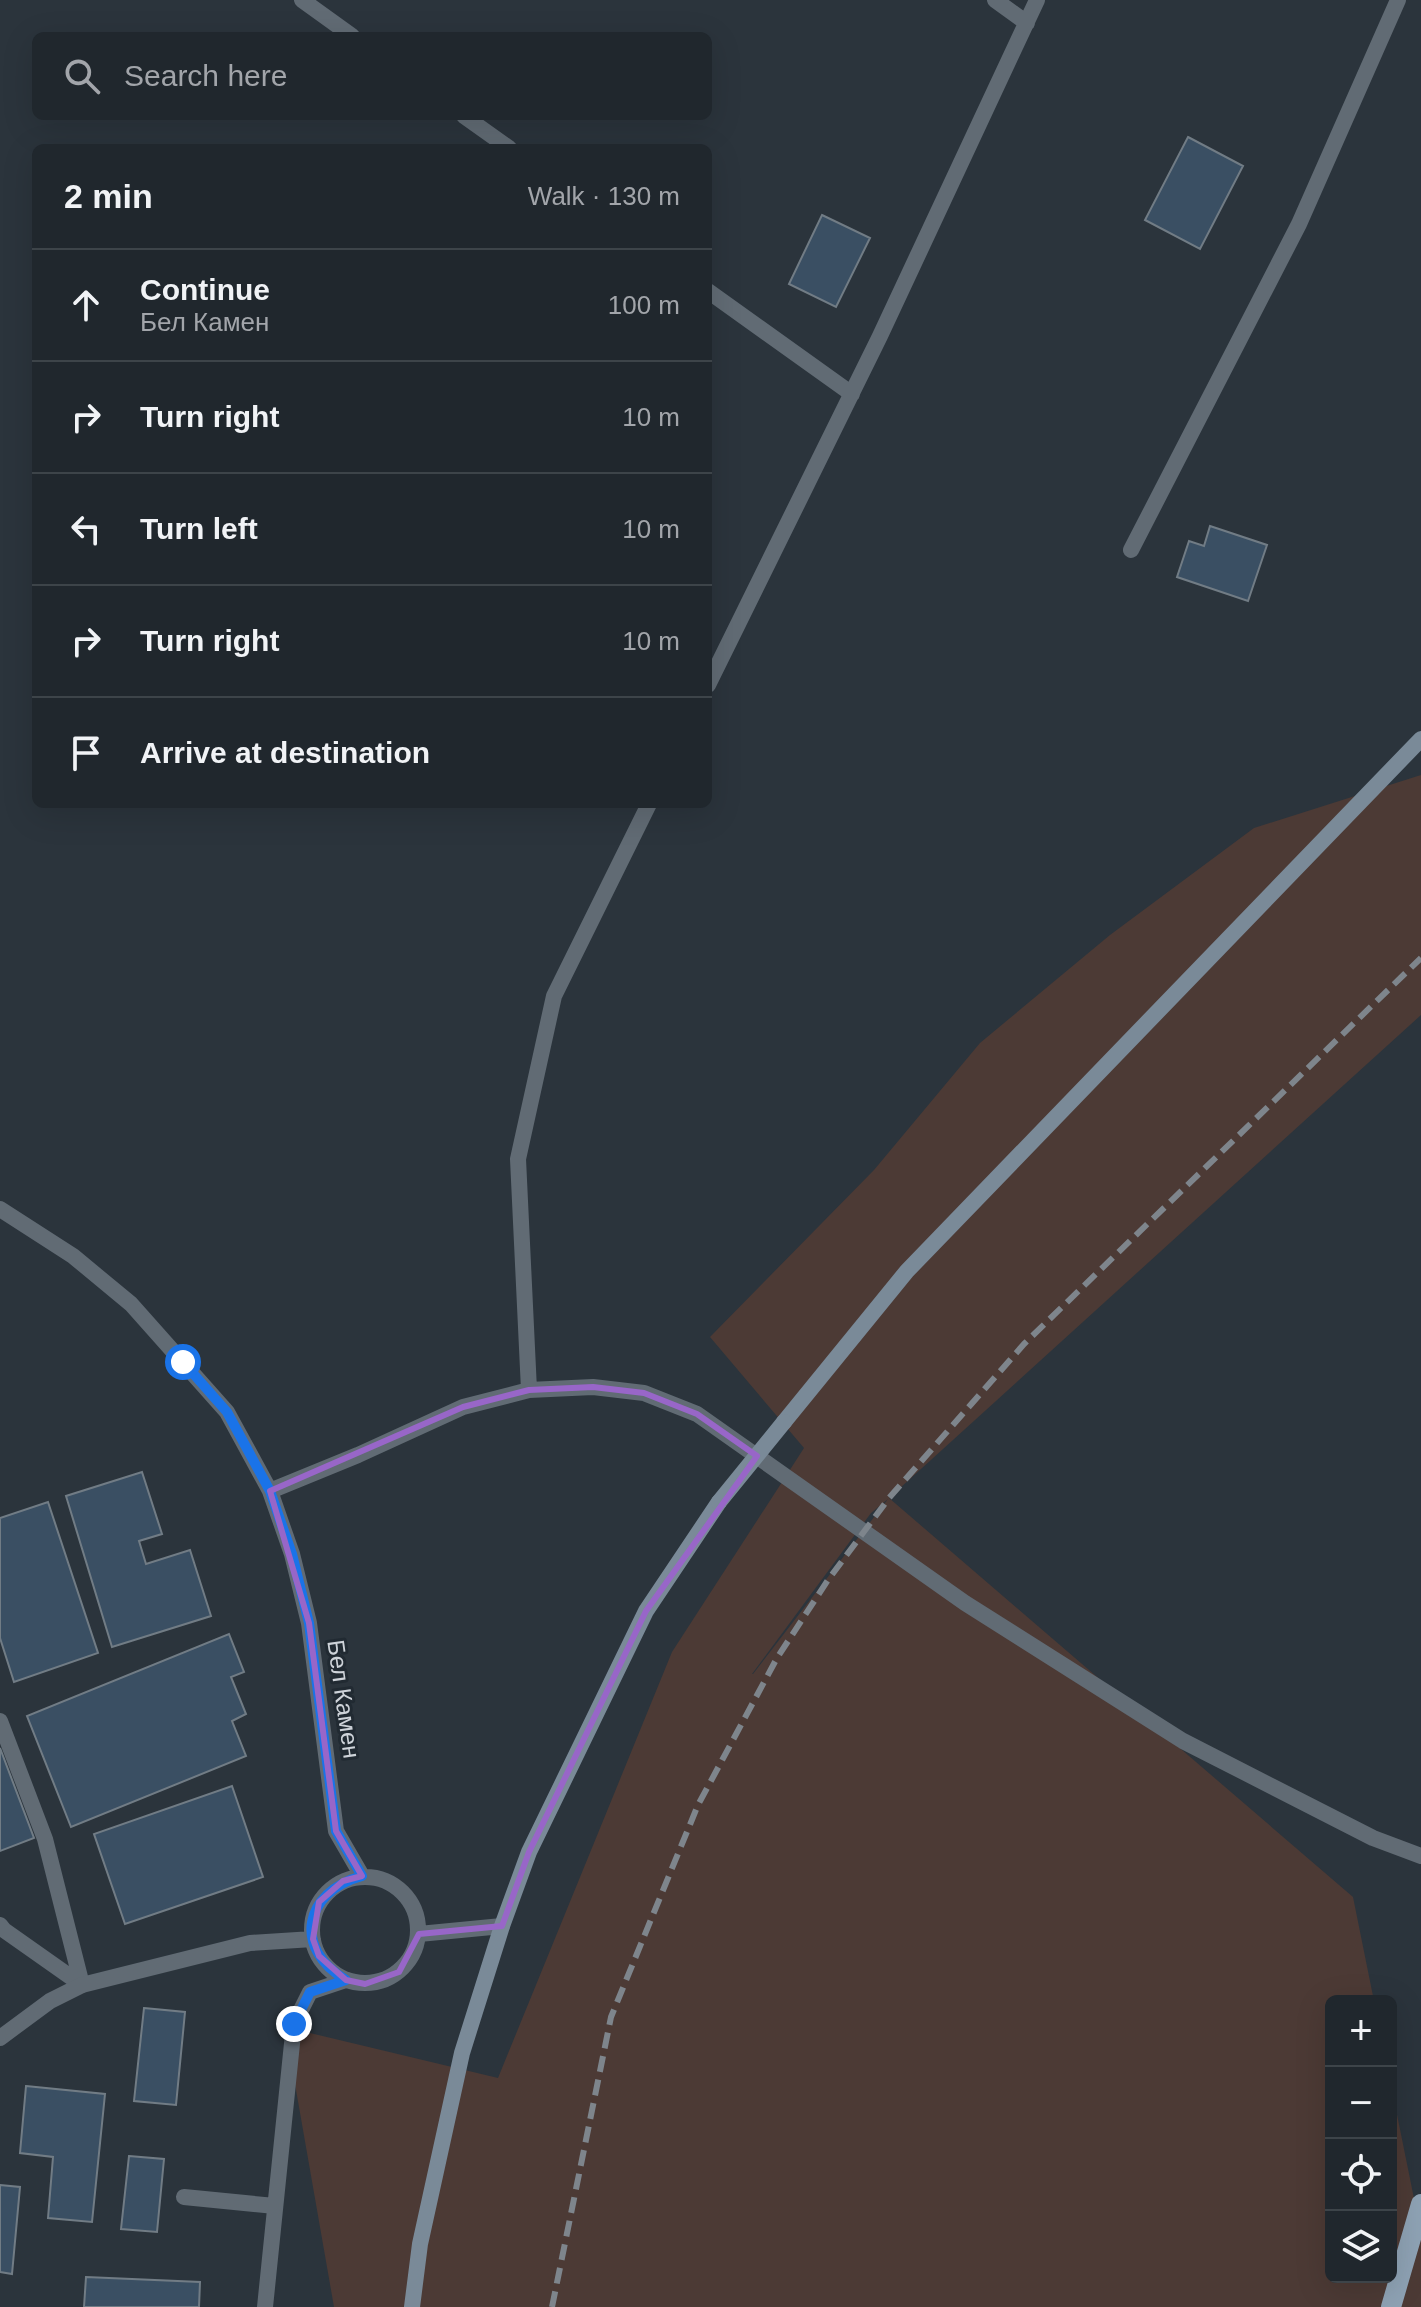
<!DOCTYPE html>
<html lang="en">
<head>
<meta charset="utf-8">
<style>
	body { margin:0; font-family:Helvetica,sans-serif; background:#282f35; color:#f1f3f6 }
	.controls { position:absolute; right:24px; bottom:24px; display:grid; overflow:hidden; border-radius:12px; box-shadow:0 8px 32px #0002 }
	.controls button { width:72px; height:72px; display:grid; place-items:center; padding:0; border:0; border-bottom:2px solid #3d4449; background:#20272d; color:#f1f3f6; font:40px sans-serif }
	.stop { position:absolute; width:24px; height:24px; margin:-18px; border:6px solid #1a73e8; border-radius:50%; background:#fff }
	.stop.end { background:#1a73e8; border-color:#fff; box-shadow:0 2px 8px #0008 }
	.list { margin:0; padding:0; list-style:none }
	h2 { display:flex; justify-content:space-between; align-items:center; height:104px; margin:0; padding:0 32px; font-size:34px }
	h2 small { font-size:26px; font-weight:400; color:#a2a5aa }
	.list li { display:grid; grid-template-columns:52px 1fr auto; gap:24px; align-items:center; box-sizing:border-box; height:112px; padding:0 32px; border-top:2px solid #3d4449 }
	.list b { display:block; font-size:30px; white-space:nowrap }
	.list p { margin:0; font-size:26px; white-space:nowrap; color:#a2a5aa }
	.list em { font-size:26px; font-style:normal; color:#a2a5aa }
	.icon { flex:none; width:44px; height:44px; fill:none; stroke:currentColor; stroke-width:2; stroke-linecap:round; stroke-linejoin:round }
	.map { position:relative; flex:none; width:1421px; height:2307px; overflow:hidden }
	.search { position:absolute; background:#20272d; box-shadow:0 8px 32px #0002; left:32px; top:32px; width:680px; height:88px; display:flex; align-items:center; gap:20px; box-sizing:border-box; padding:0 28px; border-radius:12px; color:#a2a5aa; font-size:30px }
	.panel { position:absolute; background:#20272d; box-shadow:0 8px 32px #0002; left:32px; top:144px; width:680px; height:664px; border-radius:12px }
	.map>svg:first-child { display:block }
</style>
</head>
<body>
<div class="map">
<svg width="1421" height="2307" viewBox="0 0 1421 2307">
	<rect width="100%" height="100%" fill="#2b343c"/>
	<path fill="#4c3a35" fill-rule="evenodd" d="M1421,775V1015L889,1498L1353,1897L1374,2001H1331V2277H1391V2085L1421,2233V2307H334L285,2027L498,2078L672,1652L804,1448L710,1337L874,1170L980,1043L1110,935L1254,828ZM888,1499L753,1674H752L871,1513Z"/>
	<path fill="#3a4f63" stroke="#717c85" stroke-width="2" d="M1188,137L1243,166L1200,249L1145,220Z
		M822,215L870,238L836,307L789,284Z
		M1210,526L1267,545L1248,601L1177,577L1189,541L1204,546Z
		M142,1472L162,1534L139,1541L146,1564L190,1550L211,1616L112,1647L66,1496Z
		M48,1502L98,1653L14,1682L0,1638V1518Z
		M229,1634L244,1672L231,1677L246,1714L232,1721L246,1756L71,1827L27,1716Z
		M0,1748L34,1838L0,1851Z
		M232,1786L263,1877L125,1924L94,1834Z
		M144,2008L185,2012L176,2105L134,2101Z
		M26,2086L105,2094L92,2222L48,2218L53,2157L20,2153Z
		M129,2156L164,2159L157,2232L121,2229Z
		M0,2185L20,2187L12,2274L0,2272Z
		M86,2277L200,2282L199,2307H84Z"/>
	<g fill="none" stroke-linecap="round" stroke-linejoin="round">
		<path stroke="#616b74" stroke-width="16" d="M0,1721L45,1839L82,1985
			M0,1925L4,1930L82,1985
			M184,2197L275,2206
			M265,2307L294,2024L310,1992L346,1980"/>
		<path stroke="#616b74" stroke-width="16" d="M302,0L352,36
			M995,0L1027,23
			M464,116L509,148
			M708,291L852,394
			M1131,550L1299,224L1398,0
			M708,685L880,336L1037,0
			M0,1209L73,1256L131,1304L227,1412L270,1491L292,1554L309,1623L336,1831L362,1876
			M529,1390L518,1159L554,996L649,804
			M270,1491L358,1455L463,1407L529,1390L593,1387L644,1393L697,1414L965,1603L1183,1741L1373,1838L1421,1856
			M312 1930a53 53 0 1 1 106 0a53 53 0 1 1-106 0Z
			M419,1934L502,1926
			M0,2038L50,2001L82,1985L250,1943L313,1939"/>
		<path stroke="#7a8a98" stroke-width="16" d="M784,1422L907,1271L1421,739
			M412,2307L420,2244L462,2053L502,1926L529,1852L646,1611L719,1502"/>
		<path stroke="#8ea2b4" stroke-width="20" d="M1391,2307L1421,2204"/>
		<path stroke="#7e858c" stroke-width="6" stroke-dasharray="16 8" stroke-linecap="butt" d="M552,2307L611,2017L698,1805L777,1658L828,1580L889,1498L1024,1344L1421,958"/>
		<path stroke="#7a8a98" stroke-width="16" d="M719,1502L784,1422"/>
	</g>
	<g fill="none" stroke-linecap="round" stroke-linejoin="round">
		<path stroke="#1a73e8" stroke-width="10" d="M183,1362L227,1412L270,1491L292,1554L309,1623L336,1831L362,1876C303,1892 293,1949 346,1980L310,1992L294,2024"/>
	</g>
	<path fill="none" stroke="#9866c8" stroke-width="6" stroke-linejoin="round" d="M593,1387L644,1393L697,1414L757,1456L646,1611L529,1852L502,1926L419,1934L399,1972L365,1984L346,1980L319,1956L313,1939L319,1902L343,1881L362,1876L336,1831L309,1623L270,1491L463,1407L529,1390Z"/>
	<g text-anchor="middle" dominant-baseline="central" stroke-width="6" stroke-linejoin="round" paint-order="stroke">
		<g font-size="24" fill="#ced3d9" stroke="#212a32">
			<text transform="translate(344 1699) rotate(82)">Бел Камен</text>
		</g>
	</g>
</svg>
<div class="controls">
<button>+</button>
<button>−</button>
<button><svg class="icon" aria-label="locate" viewBox="0 0 24 24"><circle cx="12" cy="12" r="6"/><path d="M12 2v4M12 18v4M2 12h4M18 12h4"/></svg></button>
<button><svg class="icon" aria-label="layers" viewBox="0 0 24 24"><path d="M12 4l9 5-9 5-9-5zM3 14l9 5 9-5"/></svg></button>
</div>
<div class="stop" style="left:183px;top:1362px"></div>
<div class="stop end" style="left:294px;top:2024px"></div>
<div class="search"><svg class="icon" aria-label="search" viewBox="0 0 24 24"><circle cx="10" cy="10" r="6"/><path d="M15 15l6 6"/></svg>Search here</div>
<section class="panel">
<h2>2 min<small>Walk · 130 m</small></h2>
<ul class="list">
<li><svg class="icon" aria-label="ahead" viewBox="0 0 24 24"><path d="M12 20V5M6 11l6-6 6 6"/></svg><div><b>Continue</b><p>Бел Камен</p></div><em>100 m</em></li>
<li><svg class="icon" aria-label="right" viewBox="0 0 24 24"><path d="M7 20v-9h11M14 6l5 5-5 5"/></svg><div><b>Turn right</b></div><em>10 m</em></li>
<li><svg class="icon" aria-label="left" viewBox="0 0 24 24"><path d="M17 20v-9H6M10 6l-5 5 5 5"/></svg><div><b>Turn left</b></div><em>10 m</em></li>
<li><svg class="icon" aria-label="right" viewBox="0 0 24 24"><path d="M7 20v-9h11M14 6l5 5-5 5"/></svg><div><b>Turn right</b></div><em>10 m</em></li>
<li><svg class="icon" aria-label="arrive" viewBox="0 0 24 24"><path d="M6 21V4h12l-3 4 3 4H6"/></svg><div><b>Arrive at destination</b></div></li>
</ul>
</section>
</div>
</body>
</html>
